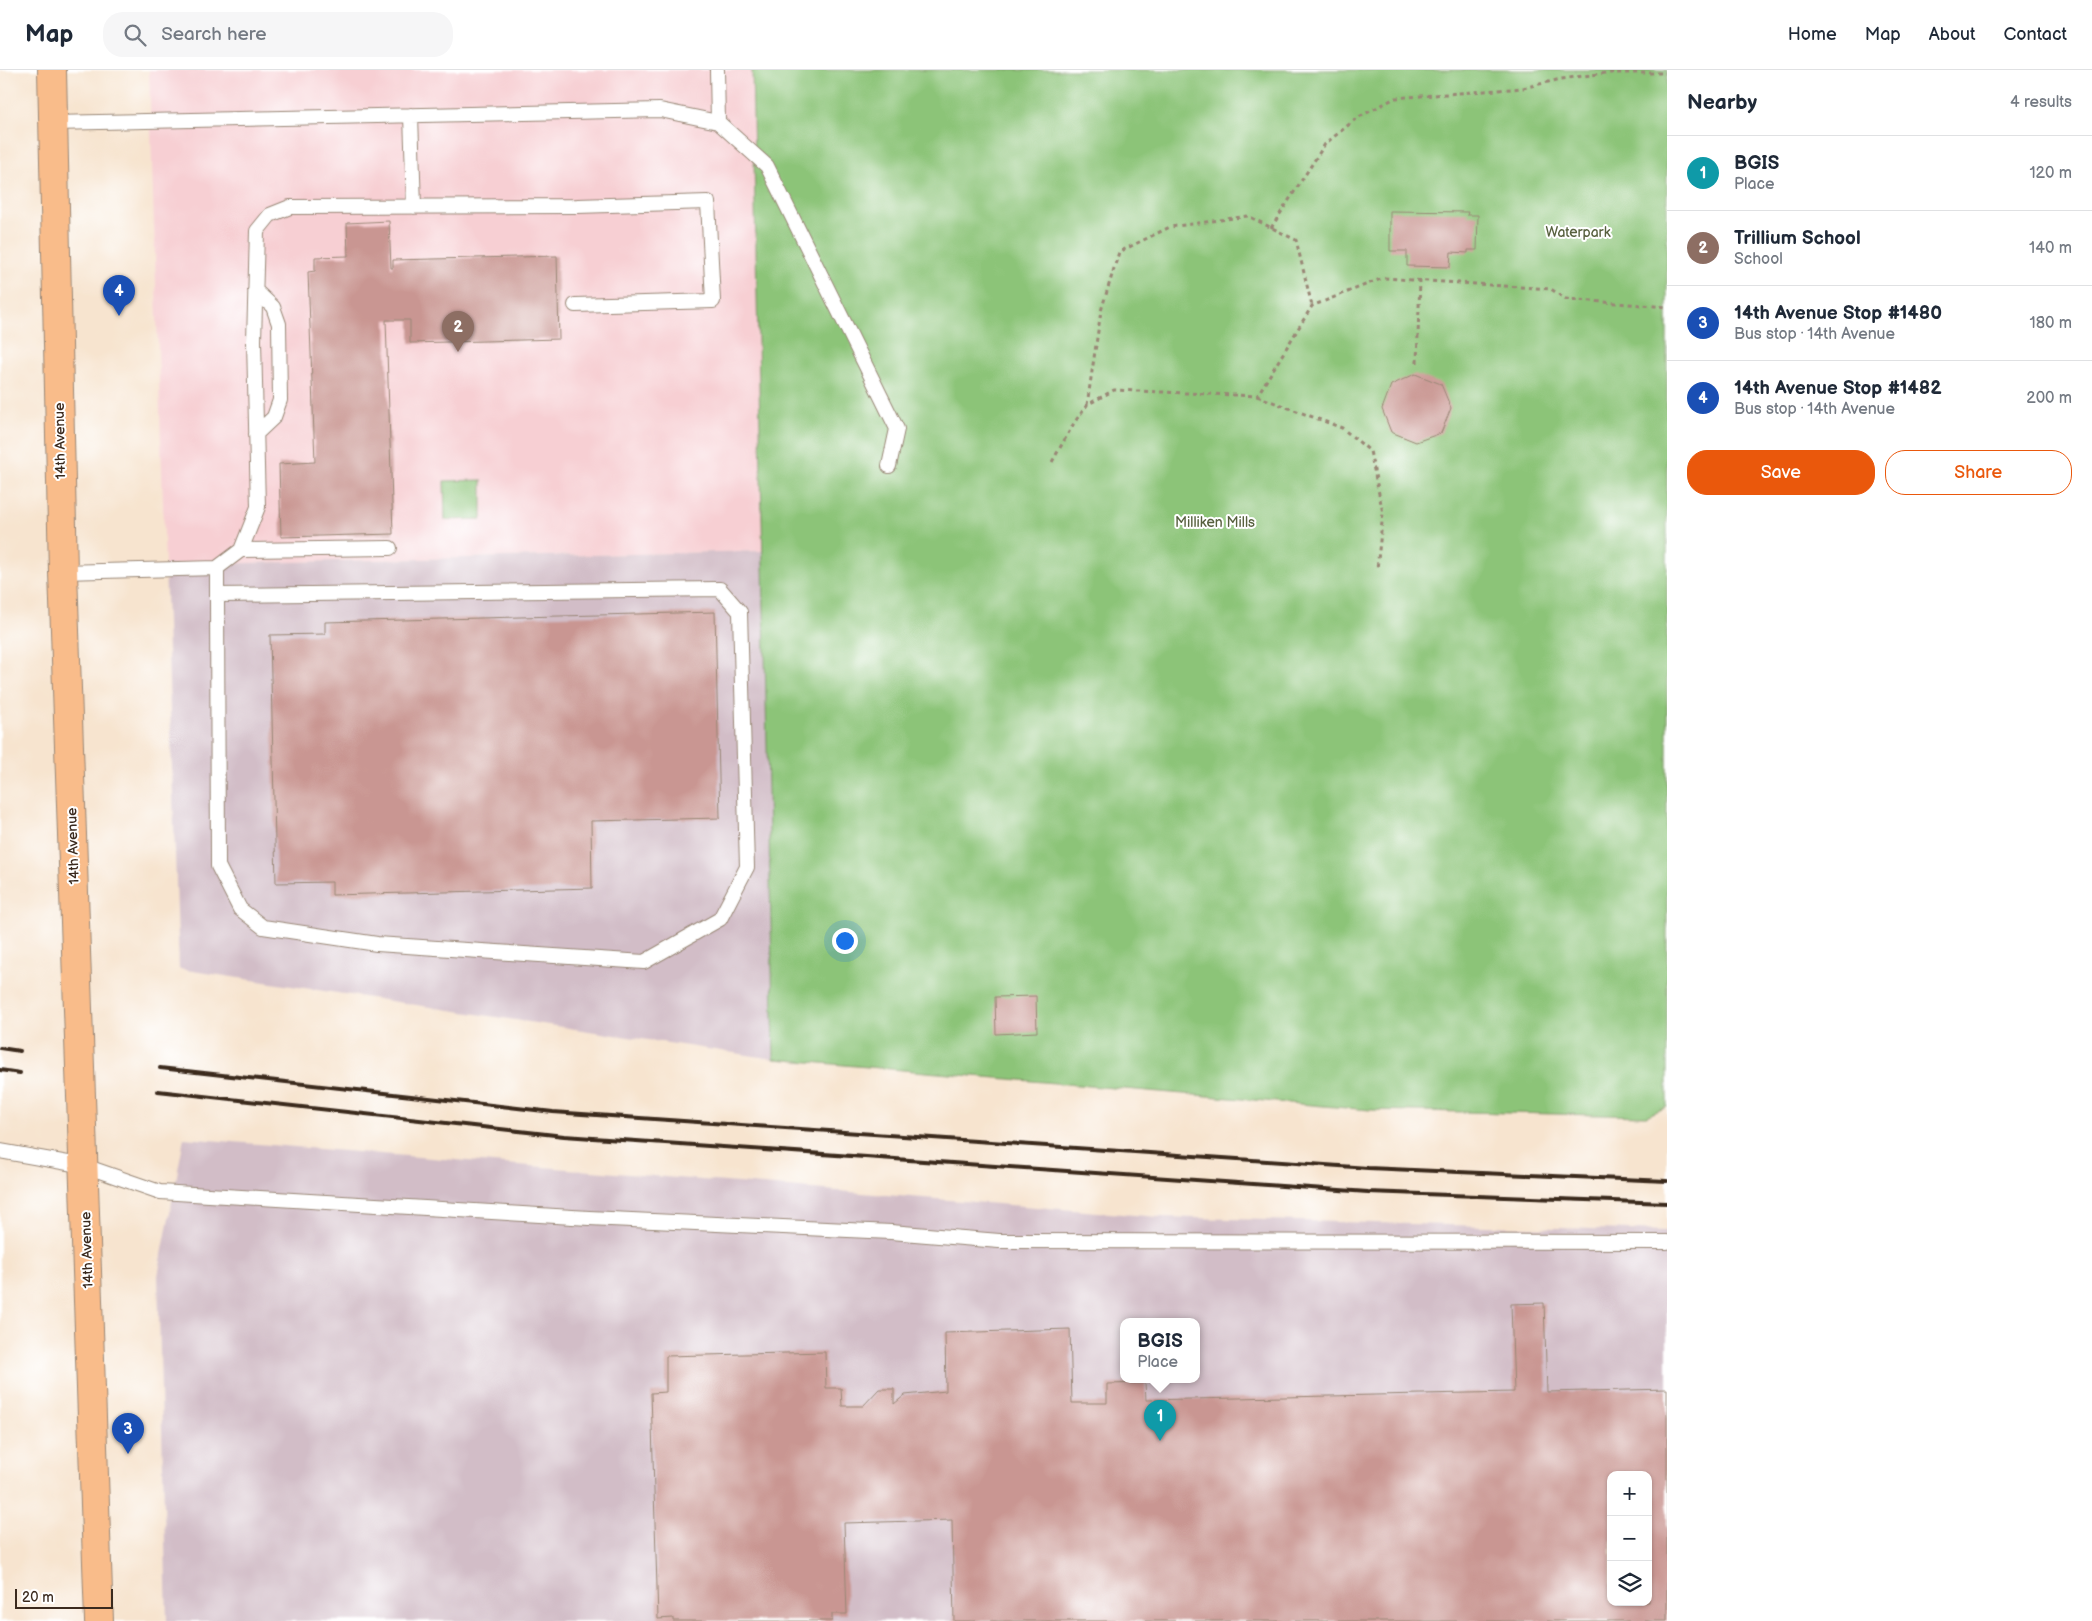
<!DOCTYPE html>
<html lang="en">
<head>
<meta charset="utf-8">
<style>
	body { margin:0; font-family:"Balsamiq Sans",sans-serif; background:#f6f6f7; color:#1f2937 }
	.controls { position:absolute; right:15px; bottom:15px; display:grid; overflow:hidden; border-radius:10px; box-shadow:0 1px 4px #0004 }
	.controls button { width:45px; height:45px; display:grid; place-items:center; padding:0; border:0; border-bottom:1px solid #e0e1e3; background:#fff; color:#1f2937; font:25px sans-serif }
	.scale { position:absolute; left:15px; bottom:12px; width:98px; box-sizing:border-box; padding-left:5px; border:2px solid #3b2a1e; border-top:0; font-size:14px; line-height:18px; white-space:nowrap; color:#3b2a1e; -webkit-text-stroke:4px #fff; paint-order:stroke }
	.you { position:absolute; left:844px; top:870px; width:18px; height:18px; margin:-12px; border:4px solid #fff; border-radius:50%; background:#1a73e8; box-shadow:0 0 0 8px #1a73e833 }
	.badge { display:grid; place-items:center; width:32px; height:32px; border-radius:50%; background:#ea580c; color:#fff; font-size:16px; font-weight:700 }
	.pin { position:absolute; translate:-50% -41px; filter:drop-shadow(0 1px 2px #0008) }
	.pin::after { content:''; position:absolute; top:26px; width:18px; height:15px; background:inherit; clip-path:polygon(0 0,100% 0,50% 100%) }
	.popup { position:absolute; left:1120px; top:1248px; width:80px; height:65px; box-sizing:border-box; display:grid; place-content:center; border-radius:10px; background:#fff; filter:drop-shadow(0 1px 4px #0005); font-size:16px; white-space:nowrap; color:#747a83 }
	.popup b { font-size:19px; color:#1f2937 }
	.popup::after { content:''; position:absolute; left:50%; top:100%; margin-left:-10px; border:10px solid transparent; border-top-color:#fff }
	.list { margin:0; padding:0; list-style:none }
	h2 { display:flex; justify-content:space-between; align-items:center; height:65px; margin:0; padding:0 20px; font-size:21px }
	h2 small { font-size:16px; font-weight:400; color:#747a83 }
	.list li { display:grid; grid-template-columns:32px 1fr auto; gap:15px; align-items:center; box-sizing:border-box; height:75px; padding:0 20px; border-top:1px solid #e0e1e3 }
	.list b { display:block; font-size:19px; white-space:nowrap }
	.list p { margin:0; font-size:16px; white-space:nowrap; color:#747a83 }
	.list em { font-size:16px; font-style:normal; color:#747a83 }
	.actions { display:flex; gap:10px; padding:15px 20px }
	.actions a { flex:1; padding:11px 0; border:1px solid #ea580c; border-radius:20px; text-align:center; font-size:18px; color:#ea580c }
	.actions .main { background:#ea580c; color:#fff }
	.icon { flex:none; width:28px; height:28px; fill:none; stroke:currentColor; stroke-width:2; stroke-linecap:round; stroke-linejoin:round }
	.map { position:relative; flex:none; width:1667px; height:1551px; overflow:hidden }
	header { display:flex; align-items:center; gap:30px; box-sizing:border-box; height:70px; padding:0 25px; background:#fff; border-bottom:1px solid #e0e1e3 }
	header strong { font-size:24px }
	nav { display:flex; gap:28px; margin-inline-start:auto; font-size:18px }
	.search { width:350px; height:45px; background:#f6f6f7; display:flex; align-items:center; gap:12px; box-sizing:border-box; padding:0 18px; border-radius:20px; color:#747a83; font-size:19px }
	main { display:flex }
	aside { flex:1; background:#fff }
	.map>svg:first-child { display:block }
</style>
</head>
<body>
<header>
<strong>Map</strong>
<div class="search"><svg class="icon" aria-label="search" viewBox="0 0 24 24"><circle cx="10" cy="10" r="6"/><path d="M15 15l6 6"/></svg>Search here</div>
<nav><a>Home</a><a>Map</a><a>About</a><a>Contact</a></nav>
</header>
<main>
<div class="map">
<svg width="1667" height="1551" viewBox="0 0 1667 1551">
	<rect width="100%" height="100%" fill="#fff"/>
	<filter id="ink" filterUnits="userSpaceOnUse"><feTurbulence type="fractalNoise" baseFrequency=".02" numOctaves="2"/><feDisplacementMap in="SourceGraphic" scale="10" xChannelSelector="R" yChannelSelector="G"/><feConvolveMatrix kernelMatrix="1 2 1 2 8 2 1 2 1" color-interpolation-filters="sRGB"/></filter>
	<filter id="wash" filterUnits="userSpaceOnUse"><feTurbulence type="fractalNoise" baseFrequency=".0096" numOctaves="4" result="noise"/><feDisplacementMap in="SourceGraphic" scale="20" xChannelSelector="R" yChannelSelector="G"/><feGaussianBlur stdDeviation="1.12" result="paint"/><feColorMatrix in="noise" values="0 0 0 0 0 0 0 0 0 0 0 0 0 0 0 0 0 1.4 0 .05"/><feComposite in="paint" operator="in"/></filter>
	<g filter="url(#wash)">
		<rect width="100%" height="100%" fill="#f7e4cf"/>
		<path fill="#f7cfd3" d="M149,0H752L763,481L165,495Z"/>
		<path fill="#d2bdc7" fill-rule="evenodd" d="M763,481L774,989L179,899L165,495Z
			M184,1068L1159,1147L1667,1161V1551H167L158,1206ZM1124,1252H1196V1310H1124ZM1611,1405H1648V1532H1611Z"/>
		<path fill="#8cc478" stroke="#64774b" d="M752,0H1667V1037L1646,1046L1370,1040L774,989Z
			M482,410V449L445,450L444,411Z"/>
		<g id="blocks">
			<path fill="#c99692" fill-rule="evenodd" d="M1390,141L1468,142L1467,145H1478L1477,180H1468V183L1451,182L1450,197L1407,196V181H1390Z
				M389,151L391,198H393V190L557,186L559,269L410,273V250H386L393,464L281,467L279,394L315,392L308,202L315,201V187L348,186L347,153Z
				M1415,304L1441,314L1451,338L1441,363L1416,372L1391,362L1382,339L1391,315Z
				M715,542L720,748L591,751L592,818L332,825V812L276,813L270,565L325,564V552Z
				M1036,926L1037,962L996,964L995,927Z
				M1544,1233L1547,1322L1667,1319V1551H954L952,1450L844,1453L847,1544H832V1551H673V1548L658,1549L651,1323L666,1322V1286L825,1282L826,1318H841L842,1336H863L879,1319H894V1334L905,1325L946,1321L945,1263L1070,1259L1072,1333H1107V1314L1145,1313L1146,1330L1514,1322L1511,1234ZM1611,1405H1648V1532H1611Z"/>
		</g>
	</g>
	<g filter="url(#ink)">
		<use href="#blocks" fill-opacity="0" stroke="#998776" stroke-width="1"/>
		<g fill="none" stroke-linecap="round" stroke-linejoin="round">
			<defs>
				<path id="lane" d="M717,0L718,52
					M411,45L414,137
					M53,53L660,40L718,52L767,96L897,359L889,396
					M255,220L273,237L279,254L280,330L274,347L256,364
					M241,480L390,478
					M217,498L241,480L258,437L254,271L257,161L270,145L290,137L577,136L708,132L713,231L575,235
					M63,502L217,498V525L720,519L740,542L747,797L720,849L644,892L377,874L263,857L240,839L218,796L217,525
					M0,1081L85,1096L160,1122L589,1148L891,1162L999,1171L1667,1172"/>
				<path id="primary" d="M52,0L63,502L99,1551"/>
			</defs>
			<use href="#lane" stroke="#998776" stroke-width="16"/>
			<use href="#primary" stroke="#998776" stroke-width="30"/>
			<path stroke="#998776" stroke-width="3" stroke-dasharray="4 4" stroke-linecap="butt" d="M1271,158L1325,74L1357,48L1395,28L1523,18L1561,9L1606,3H1667
				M1417,293L1420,210
				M1257,326L1342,358L1370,381L1383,443L1377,499
				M1087,335L1101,241L1119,182L1170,157L1248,146L1296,170L1312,236
				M1052,392L1074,353L1087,335L1114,320L1257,326L1312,236L1383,208L1551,219L1566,229L1667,237"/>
			<use href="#lane" stroke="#fff" stroke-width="14"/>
			<use href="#primary" stroke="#f9bc8a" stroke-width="28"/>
			<path stroke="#3b2a1e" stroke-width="4" d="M0,978L20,981
				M160,998L553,1042L1368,1098L1667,1111
				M0,1000L20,1003
				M158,1021L564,1066L1368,1122L1667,1133"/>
		</g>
	</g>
	<g text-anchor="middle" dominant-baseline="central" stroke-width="4" stroke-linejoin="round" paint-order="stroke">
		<g font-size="14" fill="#57603e" stroke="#fff">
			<text x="1578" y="162">Waterpark</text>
			<text x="1215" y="452">Milliken Mills</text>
		</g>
		<g font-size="14" fill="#3b2a1e" stroke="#fff">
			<text transform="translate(60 371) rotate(-91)">14th Avenue</text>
			<text transform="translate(73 776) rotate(-92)">14th Avenue</text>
			<text transform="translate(87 1180) rotate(-92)">14th Avenue</text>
		</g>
	</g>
</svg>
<div class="controls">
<button>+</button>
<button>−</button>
<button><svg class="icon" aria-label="layers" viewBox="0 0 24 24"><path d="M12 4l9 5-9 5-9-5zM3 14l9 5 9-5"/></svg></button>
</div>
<div class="scale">20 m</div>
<div class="you"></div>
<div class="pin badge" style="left:1160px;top:1371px;background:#0f9aa8">1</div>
<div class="popup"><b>BGIS</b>Place</div>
<div class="pin badge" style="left:458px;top:282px;background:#8d6e63">2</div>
<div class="pin badge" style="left:128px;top:1384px;background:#1a4fb4">3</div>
<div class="pin badge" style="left:119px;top:246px;background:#1a4fb4">4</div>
</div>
<aside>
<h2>Nearby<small>4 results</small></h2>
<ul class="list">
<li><span class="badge" style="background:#0f9aa8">1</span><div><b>BGIS</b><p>Place</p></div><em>120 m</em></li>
<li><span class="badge" style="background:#8d6e63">2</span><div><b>Trillium School</b><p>School</p></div><em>140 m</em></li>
<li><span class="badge" style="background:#1a4fb4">3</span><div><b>14th Avenue Stop #1480</b><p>Bus stop · 14th Avenue</p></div><em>180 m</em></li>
<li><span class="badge" style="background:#1a4fb4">4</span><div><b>14th Avenue Stop #1482</b><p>Bus stop · 14th Avenue</p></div><em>200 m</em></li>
</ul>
<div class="actions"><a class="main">Save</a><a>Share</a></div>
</aside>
</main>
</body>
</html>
